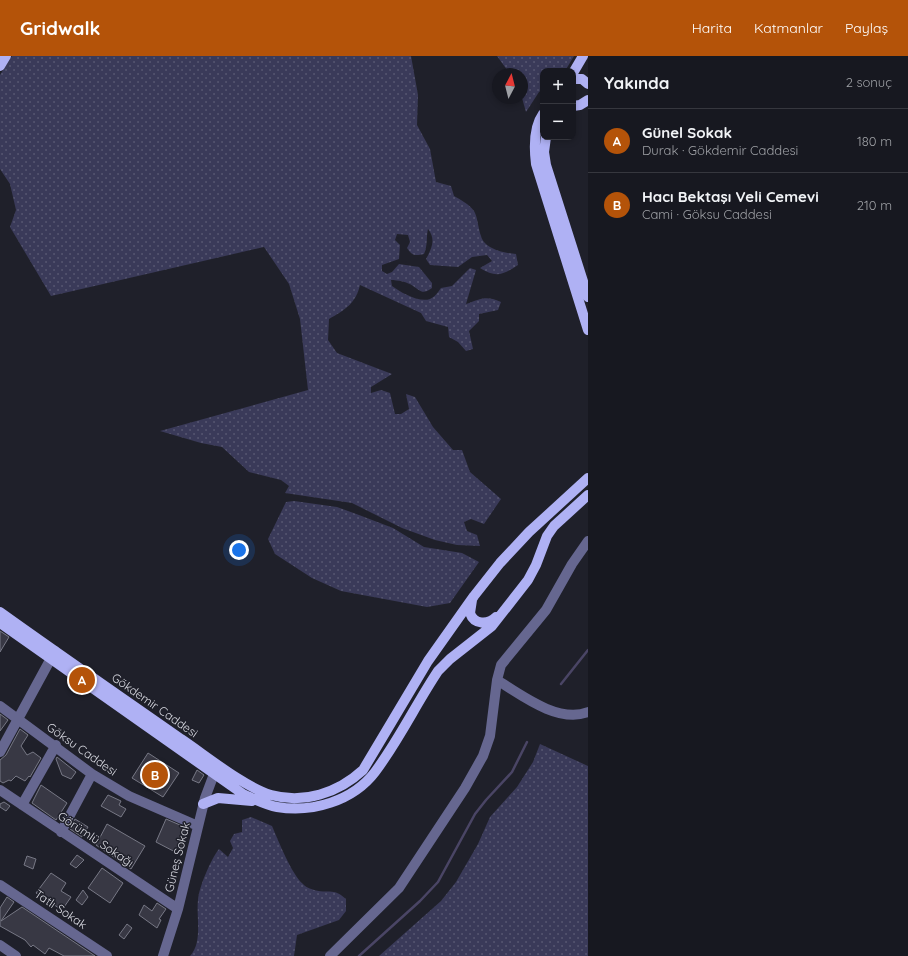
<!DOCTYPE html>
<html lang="tr">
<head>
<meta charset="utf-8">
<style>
	body { margin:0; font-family:Quicksand,sans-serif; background:#202129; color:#f1f3f6 }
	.controls { position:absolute; right:12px; top:12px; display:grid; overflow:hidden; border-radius:8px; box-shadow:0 2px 6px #0003 }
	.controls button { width:36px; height:36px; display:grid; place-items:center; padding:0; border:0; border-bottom:1px solid #36373e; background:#171820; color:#f1f3f6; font:20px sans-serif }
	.compass { position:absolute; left:492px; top:12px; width:36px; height:36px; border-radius:50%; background:#171820; box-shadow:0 2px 6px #0003; rotate:7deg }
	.you { position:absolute; left:239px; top:494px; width:14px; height:14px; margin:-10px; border:3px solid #fff; border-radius:50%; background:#1a73e8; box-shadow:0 0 0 6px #1a73e833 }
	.badge { display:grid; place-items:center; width:26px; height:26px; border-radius:50%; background:#b45309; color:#fff; font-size:13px; font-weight:700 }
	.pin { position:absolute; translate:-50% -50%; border:2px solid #fff; box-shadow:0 1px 4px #0006 }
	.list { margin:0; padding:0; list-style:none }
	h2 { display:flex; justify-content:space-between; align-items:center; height:52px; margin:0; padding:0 16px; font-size:17px }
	h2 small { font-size:13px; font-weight:400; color:#9ea0a5 }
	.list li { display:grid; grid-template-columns:26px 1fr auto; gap:12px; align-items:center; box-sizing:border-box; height:64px; padding:0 16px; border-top:1px solid #36373e }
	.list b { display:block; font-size:15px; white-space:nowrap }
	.list p { margin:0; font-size:13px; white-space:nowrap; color:#9ea0a5 }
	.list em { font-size:13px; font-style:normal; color:#9ea0a5 }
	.map { position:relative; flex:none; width:588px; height:900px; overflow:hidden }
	header { display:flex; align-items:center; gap:24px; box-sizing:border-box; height:56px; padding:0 20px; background:#b45309; color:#fff }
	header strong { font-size:19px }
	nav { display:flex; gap:22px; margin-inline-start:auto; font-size:14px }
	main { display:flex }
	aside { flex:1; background:#171820 }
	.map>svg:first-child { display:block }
</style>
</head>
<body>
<header>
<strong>Gridwalk</strong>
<nav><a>Harita</a><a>Katmanlar</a><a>Paylaş</a></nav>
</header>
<main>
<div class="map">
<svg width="588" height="900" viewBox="0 0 588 900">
	<defs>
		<pattern id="grass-dots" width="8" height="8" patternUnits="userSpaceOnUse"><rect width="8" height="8" fill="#3a3a59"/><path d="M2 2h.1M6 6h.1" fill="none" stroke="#565671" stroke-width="1.8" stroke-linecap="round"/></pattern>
	</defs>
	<rect width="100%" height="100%" fill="#1f202a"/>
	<path fill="url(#grass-dots)" d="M12,0H411L418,39L417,69L430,93L436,126L451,130L454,140C461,144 469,148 474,155C478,162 478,172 481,180C484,193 504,197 516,198L518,209C503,219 496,222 480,212L492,205L487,199L472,201L458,211L430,209L426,203C432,192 436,183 428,173C426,181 428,189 424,198C415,200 412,200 407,192L410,186L408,179L397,178L395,184L400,189L399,203L382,209V215L387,218L392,216L399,208L419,211L432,227V232C422,239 421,235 413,230C408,226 397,224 391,224L392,230C400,236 419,247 430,243C435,241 438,236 441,232L452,230L470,212L476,214L466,248C481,243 485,239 501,246L498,254L479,258V265L469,275L473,293L466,295L458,286L449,281L448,271L426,265L421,257L360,229C356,247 345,254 329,263L328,284L337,297L392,318L371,331V337L381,334L390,337L395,358H401L409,353L406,338L415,341L433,371L453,394H462L470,416L501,443L484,468L471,463L464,466L467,475L477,479L480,490L457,489L435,484L402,472L352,447L285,437L289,430L281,424L249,416L222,391L201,387L160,375L308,334L300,263L289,228L264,191L51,240L10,171L16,154L10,128L0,113V19Z
		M497,0H574L565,15H543V33L539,36L526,56L522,42V18H510Z
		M294,445L337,451L359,459L393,472L424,491L462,497L479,506L450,547L427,551L341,535L312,522L275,498L268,483L286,446Z
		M540,688L588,710V900H379L441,845L456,826L478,788L490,761L517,731L533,706Z
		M251,761L272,770C278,784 292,819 303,828C305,831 311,833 314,834C328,838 333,831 346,843V855L339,864L297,879L294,900H190C203,886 196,861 198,844C199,831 211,803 219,793L228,801L233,792L230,785L234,778L242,776V764Z"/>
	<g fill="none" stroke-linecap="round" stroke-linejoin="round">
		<path stroke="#4a4565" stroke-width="2.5" d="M561,628L588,594
			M359,900L420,845L438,826L475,758L486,744L512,716L527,686"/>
	</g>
	<path fill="#383844" stroke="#777885" d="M0,575L9,581L0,596Z
		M0,658L8,664L0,675Z
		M20,673L28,679L21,690L27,699L33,696L41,702L30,721L29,720L25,725L16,720L11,725L9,724L3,727L0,725V704L6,699Z
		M148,697L179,717L163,741L132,722Z
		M57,701L76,716L71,723L62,719L56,703Z
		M197,714L204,719L199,727L192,724Z
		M41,729L67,747L56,764L32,747Z
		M108,739L121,745L119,749L126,753L121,761L101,750Z
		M4,746L10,750L6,755L0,751V748Z
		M75,763L88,771L82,781L70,773Z
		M166,763L187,772V777L181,799L156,786Z
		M107,768L145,790L131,813L96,789Z
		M77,799L84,804L76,812L70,808Z
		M27,800L36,803L33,813L24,809Z
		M102,812L123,827L110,847L88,832Z
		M51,817L66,827L61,835L71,841L62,854L36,837Z
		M83,834L88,841L82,849L76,844Z
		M7,841L14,846L1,865L22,851L95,900H64L49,892L45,898L33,889L31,891L25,884L0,870V852Z
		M157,847L166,853L159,863L161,864L157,872L139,859L144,849L152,855Z
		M127,868L132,872L124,883L119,879Z"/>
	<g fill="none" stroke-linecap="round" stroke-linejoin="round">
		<path stroke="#666790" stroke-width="10" d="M497,624C521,639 559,668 588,656
			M0,650L92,718L129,740L198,770
			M0,696L55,595
			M0,734L178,853
			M22,749L56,689
			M61,776L92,718
			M0,829L107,900
			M0,889L16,900
			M163,900L178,853L205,742L217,710
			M330,900L399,832L465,732L483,700L490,680L497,624L501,609L546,554L572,508L588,485"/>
		<path stroke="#afb1f4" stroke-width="10" d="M0,10L6,0
			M573,17L583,0
			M573,23H582L588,28
			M573,50L580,49L588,44
			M543,58C533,72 534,92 536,108L588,274
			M546,81L544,96L546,109L588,241
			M472,544L470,557C474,569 488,569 496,561
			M0,556C60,599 121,641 181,683C205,699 244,731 271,739C304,748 338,737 363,714L428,605L474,540L500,507L529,476L588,422
			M0,567L243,738C254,743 265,749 277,751C312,757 353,745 375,716C399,684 416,648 438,615L450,603L492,570L528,524L536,509L547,480L554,470L588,439
			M203,748L218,742L252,745"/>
	</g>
	<g text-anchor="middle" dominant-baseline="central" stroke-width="3" stroke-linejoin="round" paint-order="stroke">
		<g font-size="12" fill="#d9dae2" stroke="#1f202a">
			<text transform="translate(155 649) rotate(35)">Gökdemir Caddesi</text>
			<text transform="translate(82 693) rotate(35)">Göksu Caddesi</text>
			<text transform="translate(96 783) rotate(34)">Görümlü Sokağı</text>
			<text transform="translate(177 801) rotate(-76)">Güneş Sokak</text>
			<text transform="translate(61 853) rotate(34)">Tatlı Sokak</text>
		</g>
	</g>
</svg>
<div class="controls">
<button>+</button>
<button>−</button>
</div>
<svg class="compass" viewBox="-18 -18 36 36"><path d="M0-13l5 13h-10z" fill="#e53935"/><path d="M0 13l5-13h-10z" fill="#9ea0a5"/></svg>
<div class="you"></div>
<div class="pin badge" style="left:82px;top:624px">A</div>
<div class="pin badge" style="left:155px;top:719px">B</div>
</div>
<aside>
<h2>Yakında<small>2 sonuç</small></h2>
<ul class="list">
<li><span class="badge">A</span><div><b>Günel Sokak</b><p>Durak · Gökdemir Caddesi</p></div><em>180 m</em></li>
<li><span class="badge">B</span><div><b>Hacı Bektaşı Veli Cemevi</b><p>Cami · Göksu Caddesi</p></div><em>210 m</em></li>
</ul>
</aside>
</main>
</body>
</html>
